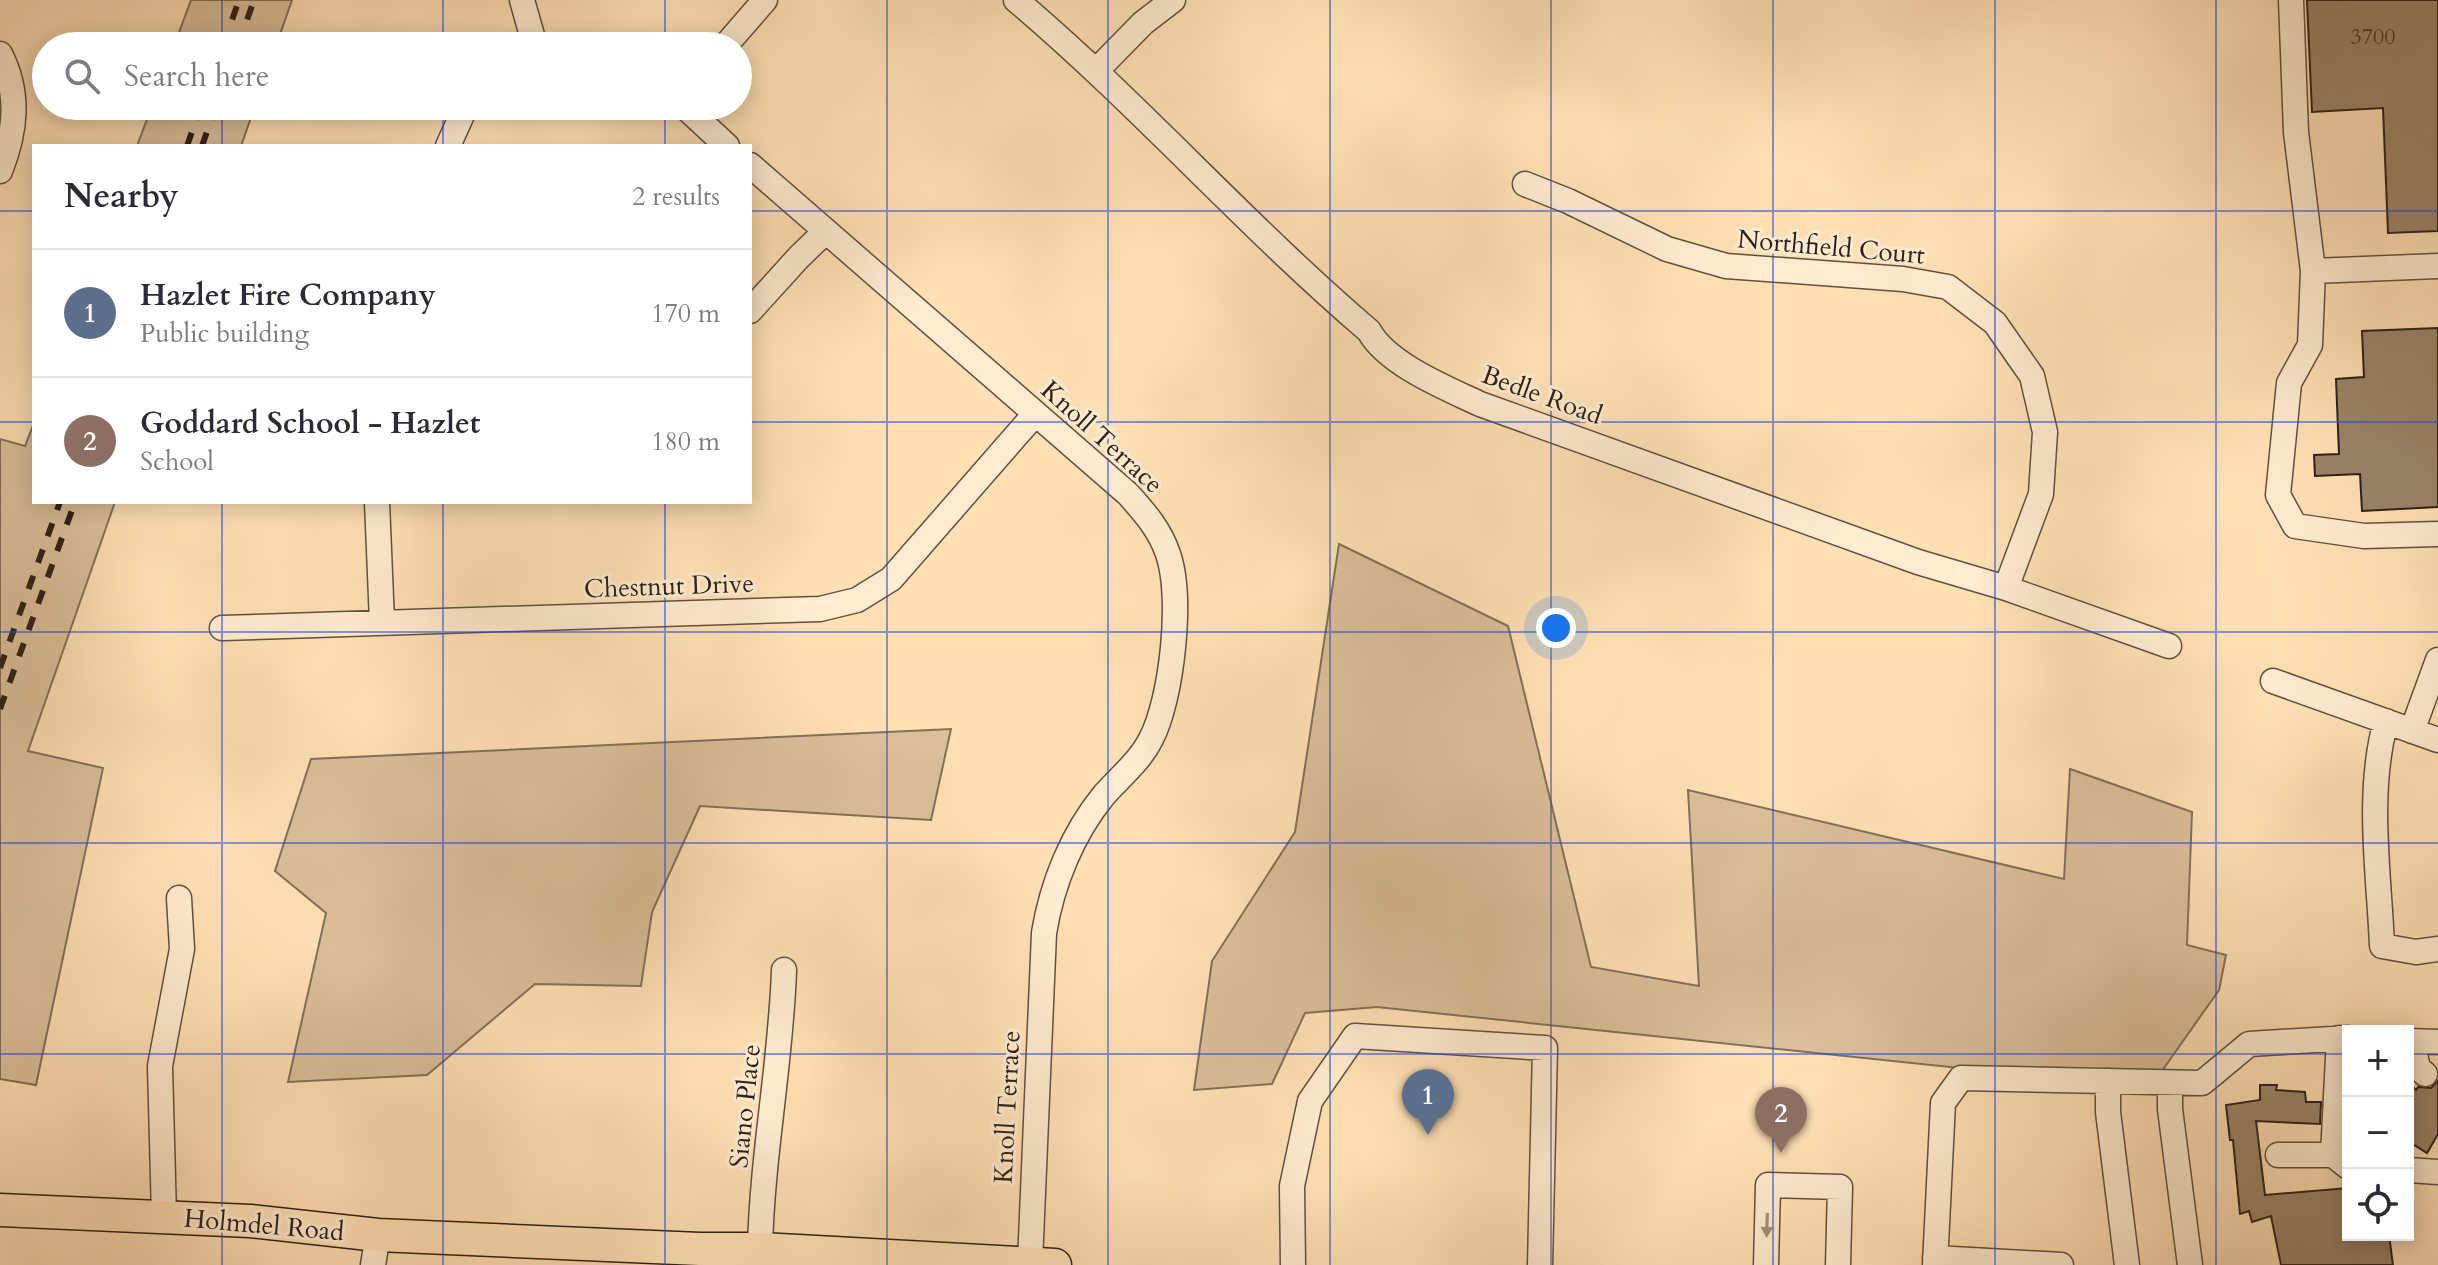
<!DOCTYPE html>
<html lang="en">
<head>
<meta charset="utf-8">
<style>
	body { margin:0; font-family:Cardo,serif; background:#f7f7f7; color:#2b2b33 }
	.controls { position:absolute; right:24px; bottom:24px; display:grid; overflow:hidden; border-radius:0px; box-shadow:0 4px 20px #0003 }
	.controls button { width:72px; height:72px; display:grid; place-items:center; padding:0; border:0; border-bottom:2px solid #e1e1e2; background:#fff; color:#2b2b33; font:40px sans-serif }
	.you { position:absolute; left:1556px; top:628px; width:28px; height:28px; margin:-20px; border:6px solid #fff; border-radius:50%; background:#1a73e8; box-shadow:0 0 0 12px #1a73e833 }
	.badge { display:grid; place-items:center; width:52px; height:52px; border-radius:50%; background:#8f2418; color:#fff; font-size:26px; font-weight:700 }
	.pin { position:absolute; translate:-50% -66px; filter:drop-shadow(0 2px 4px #0008) }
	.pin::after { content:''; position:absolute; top:42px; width:28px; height:24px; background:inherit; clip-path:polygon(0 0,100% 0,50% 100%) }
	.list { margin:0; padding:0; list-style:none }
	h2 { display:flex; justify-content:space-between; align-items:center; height:104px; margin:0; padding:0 32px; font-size:34px }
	h2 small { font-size:26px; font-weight:400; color:#7c7c81 }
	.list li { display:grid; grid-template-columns:52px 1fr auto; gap:24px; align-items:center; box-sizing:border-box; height:128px; padding:0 32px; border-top:2px solid #e1e1e2 }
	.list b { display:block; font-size:30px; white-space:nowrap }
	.list p { margin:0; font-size:26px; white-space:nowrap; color:#7c7c81 }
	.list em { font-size:26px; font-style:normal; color:#7c7c81 }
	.icon { flex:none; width:44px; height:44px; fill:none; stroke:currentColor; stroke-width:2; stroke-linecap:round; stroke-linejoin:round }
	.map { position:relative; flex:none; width:2438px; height:1265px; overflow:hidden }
	.search { position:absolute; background:#fff; box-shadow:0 4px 20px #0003; left:32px; top:32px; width:720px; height:88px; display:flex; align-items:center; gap:20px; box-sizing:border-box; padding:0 28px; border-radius:44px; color:#7c7c81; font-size:30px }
	.panel { position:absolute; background:#fff; box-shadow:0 4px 20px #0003; left:32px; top:144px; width:720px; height:360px; border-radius:0px }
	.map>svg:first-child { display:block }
</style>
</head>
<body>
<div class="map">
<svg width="2438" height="1265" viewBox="0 0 2438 1265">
	<rect width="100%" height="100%" fill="#ffe0b5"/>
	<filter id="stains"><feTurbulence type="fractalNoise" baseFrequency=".0025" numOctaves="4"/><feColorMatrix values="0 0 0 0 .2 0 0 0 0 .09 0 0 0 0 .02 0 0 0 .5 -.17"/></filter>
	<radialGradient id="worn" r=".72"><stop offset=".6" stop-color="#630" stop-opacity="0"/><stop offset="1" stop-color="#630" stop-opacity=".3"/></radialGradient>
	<path fill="#dbbf9a" stroke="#847058" stroke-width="2" d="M191,0H292L276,46H174Z
		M152,106H255L241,146H137Z
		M34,423V502H115L28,751L103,768L36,1085L0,1079V439L25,446Z
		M1339,544L1508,626L1591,967L1699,986L1688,790L2064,879L2070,769L2192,812L2187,945L2226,955L2219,990L2150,1088L1377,1007L1305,1013L1272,1084L1194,1090L1212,961L1295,832Z
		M951,729L931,820L700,806L652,912L641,986L535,984L427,1075L288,1082L326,913L275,871L311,759Z"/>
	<path fill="#9a8469" stroke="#2d2016" stroke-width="2" d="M2307,0H2438V231L2388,233L2383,108L2312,112Z
		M2438,328V507L2362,511L2360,474L2315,476L2314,455L2339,454L2336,379L2364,377L2362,331Z
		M2438,1081V1134L2427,1153L2408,1141V1082L2416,1090L2418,1087L2431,1088Z
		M2260,1085H2277L2276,1090L2305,1092L2306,1102H2321L2320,1124L2256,1121L2265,1195L2348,1188V1235H2389L2393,1265H2281L2271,1216L2252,1222L2249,1211L2240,1214L2233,1140H2230L2226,1105L2260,1100Z"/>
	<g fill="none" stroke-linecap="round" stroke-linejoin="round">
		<defs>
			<path id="minor" d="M522,0L535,46
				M1016,0C1139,104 1246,226 1369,331C1387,364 1446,388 1480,404L1918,562L2006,588L2169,646
				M2291,0L2296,132L2313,271L2310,345L2289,383L2278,495L2295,526L2364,536L2438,534
				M725,46L765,0
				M0,54C20,93 16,131 0,171
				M1096,71L1143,23L1173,0
				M684,106L727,146
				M448,146L466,106
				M750,165L1128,494C1145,513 1160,530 1168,554C1183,597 1172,699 1151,739C1140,761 1120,777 1104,795C1072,834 1052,884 1044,933L1030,1263
				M1525,184L1568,201L1667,249L1726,266L1903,279L1948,287L1995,323L2032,376L2045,432L2041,494L2006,588
				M2313,271L2438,266
				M750,311L799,257L826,231
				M377,502L382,622
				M222,628L820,609L857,600L891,579L1035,414
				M2273,681L2438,740
				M2386,721C2366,793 2379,873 2382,946L2416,952L2438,949
				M2412,731L2438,660
				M2408,1041L2438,1042
				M2412,1041L2418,1068L2425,1074
				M2108,1081V1112L2127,1265
				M2170,1083V1109L2190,1265
				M2278,1155H2333L2348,1167
				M2333,1155L2339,1038
				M2408,1170L2438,1172
				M164,1216L160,1066L182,949L179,898
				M760,1249C762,1155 781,1063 784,970
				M1935,1258L2061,1265
				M373,1265L378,1235
				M1293,1265L1292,1186L1310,1101L1355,1036L1545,1048L1540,1265
				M1766,1265L1768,1185L1840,1187L1838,1265
				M1935,1265L1943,1103L1961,1078L2202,1083L2249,1044L2348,1038"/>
			<path id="major" d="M0,1210L250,1221L378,1235L700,1249H760L1055,1265"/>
		</defs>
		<use href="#minor" stroke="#62503e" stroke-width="27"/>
		<use href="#major" stroke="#2d2016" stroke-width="35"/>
		<use href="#minor" stroke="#ffebcf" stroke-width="24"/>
		<use href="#major" stroke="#ffe0b5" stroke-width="32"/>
		<path stroke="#2d2016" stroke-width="6" stroke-dasharray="14 14" stroke-linecap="butt" d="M223,46L239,0
			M238,46L254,0
			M187,146L201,106
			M202,146L216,106
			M0,668L60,502
			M0,709L75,502"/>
	</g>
	<defs><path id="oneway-solid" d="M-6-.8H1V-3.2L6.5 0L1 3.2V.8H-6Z" transform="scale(2)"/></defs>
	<use fill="#a0907c" href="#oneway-solid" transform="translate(1767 1225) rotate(92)"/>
	<path fill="none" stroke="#1d4ed8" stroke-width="2" stroke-opacity="0.55" d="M222,0V46M443,0V46M665,0V46M887,0V1265M1108,0V1265M1330,0V1265M1551,0V1265M1773,0V1265M1995,0V1265M2216,0V1265M222,106V146M443,106V146M665,106V146M0,211H34M750,211H2438M0,422H34M750,422H2438M222,502V1265M443,502V1265M665,502V1265M0,632H2438M0,843H2438M0,1054H2348M2408,1054H2438"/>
	<g text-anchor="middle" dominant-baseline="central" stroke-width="6" stroke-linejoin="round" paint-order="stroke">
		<g font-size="22" fill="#48392b">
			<text x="2373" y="37">3700</text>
		</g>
		<g font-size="26" fill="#2d2016" stroke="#ffebcf">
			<text transform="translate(1831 247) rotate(5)">Northfield Court</text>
			<text transform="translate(1542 395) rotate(20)">Bedle Road</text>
			<text transform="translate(1102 437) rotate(42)">Knoll Terrace</text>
			<text transform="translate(669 586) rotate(-2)">Chestnut Drive</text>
			<text transform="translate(745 1106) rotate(-84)">Siano Place</text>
			<text transform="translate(1007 1107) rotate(-87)">Knoll Terrace</text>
			<text transform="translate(264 1225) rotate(5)">Holmdel Road</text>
		</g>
	</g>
	<rect width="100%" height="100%" filter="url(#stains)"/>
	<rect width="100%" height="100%" fill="url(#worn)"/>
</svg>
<div class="controls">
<button>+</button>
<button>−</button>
<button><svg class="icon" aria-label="locate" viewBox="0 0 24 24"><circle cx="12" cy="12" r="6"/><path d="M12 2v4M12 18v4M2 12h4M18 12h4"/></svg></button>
</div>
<div class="you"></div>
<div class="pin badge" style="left:1428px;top:1135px;background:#5c6f8a">1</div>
<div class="pin badge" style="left:1781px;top:1153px;background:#8d6e63">2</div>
<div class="search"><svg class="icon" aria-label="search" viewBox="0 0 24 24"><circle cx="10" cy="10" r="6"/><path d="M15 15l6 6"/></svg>Search here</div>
<section class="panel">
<h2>Nearby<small>2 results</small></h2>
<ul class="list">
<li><span class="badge" style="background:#5c6f8a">1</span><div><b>Hazlet Fire Company</b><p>Public building</p></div><em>170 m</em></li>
<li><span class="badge" style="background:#8d6e63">2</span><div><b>Goddard School - Hazlet</b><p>School</p></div><em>180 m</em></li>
</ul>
</section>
</div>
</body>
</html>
